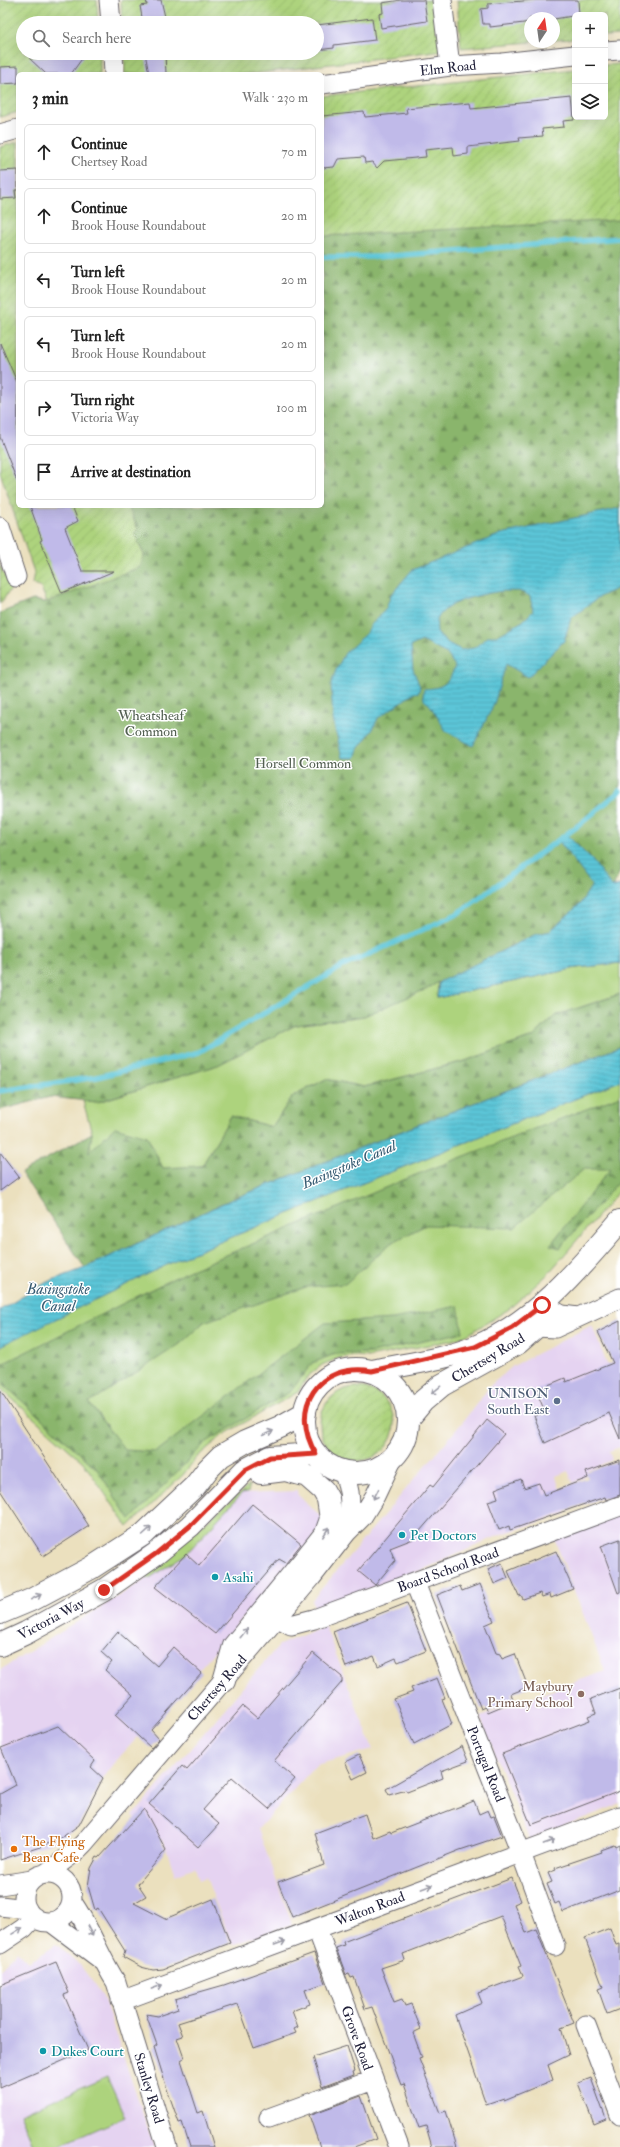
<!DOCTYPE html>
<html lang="en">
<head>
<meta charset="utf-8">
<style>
	body { margin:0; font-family:"IM FELL Double Pica",serif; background:#f2f2f2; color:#222 }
	.controls { position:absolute; right:12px; top:12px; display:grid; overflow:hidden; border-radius:6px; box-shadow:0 4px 16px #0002 }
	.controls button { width:36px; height:36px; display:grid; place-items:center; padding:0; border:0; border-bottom:1px solid #e0e0e0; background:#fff; color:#222; font:20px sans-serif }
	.compass { position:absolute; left:524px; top:12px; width:36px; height:36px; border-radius:50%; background:#fff; box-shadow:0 4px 16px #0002; rotate:13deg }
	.stop { position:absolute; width:12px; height:12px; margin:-9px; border:3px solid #d93025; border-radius:50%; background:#fff }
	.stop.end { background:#d93025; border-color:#fff; box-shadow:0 1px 4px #0008 }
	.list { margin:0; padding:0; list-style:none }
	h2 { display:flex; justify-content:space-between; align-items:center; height:52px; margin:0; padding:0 16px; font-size:17px }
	h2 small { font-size:13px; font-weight:400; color:#767676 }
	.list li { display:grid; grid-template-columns:26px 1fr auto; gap:12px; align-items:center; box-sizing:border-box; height:56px; margin:0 8px 8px; padding:0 8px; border:1px solid #e0e0e0; border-radius:6px }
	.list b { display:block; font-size:15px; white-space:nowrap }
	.list p { margin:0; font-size:13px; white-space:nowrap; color:#767676 }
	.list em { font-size:13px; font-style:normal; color:#767676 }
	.icon { flex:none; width:22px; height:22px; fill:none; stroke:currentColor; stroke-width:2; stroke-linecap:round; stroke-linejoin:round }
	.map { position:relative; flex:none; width:620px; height:2147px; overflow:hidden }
	.search { position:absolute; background:#fff; box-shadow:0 4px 16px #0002; left:16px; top:16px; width:308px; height:44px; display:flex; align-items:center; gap:10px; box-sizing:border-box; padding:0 14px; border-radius:22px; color:#767676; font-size:15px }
	.panel { position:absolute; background:#fff; box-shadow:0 4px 16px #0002; left:16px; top:72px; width:308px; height:436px; border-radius:6px }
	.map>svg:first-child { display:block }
</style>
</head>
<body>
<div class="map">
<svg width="620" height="2147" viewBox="0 0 620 2147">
	<defs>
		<pattern id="forest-firs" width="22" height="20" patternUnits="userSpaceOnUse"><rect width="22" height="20" fill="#8ab56c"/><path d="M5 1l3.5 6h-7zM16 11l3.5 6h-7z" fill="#70935a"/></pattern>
		<pattern id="garden-furrows" width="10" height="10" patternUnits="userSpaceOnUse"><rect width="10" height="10" fill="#add37d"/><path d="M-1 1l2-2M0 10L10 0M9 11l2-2" fill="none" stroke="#95b56d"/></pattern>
		<pattern id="water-rules" width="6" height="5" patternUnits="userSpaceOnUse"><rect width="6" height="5" fill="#5cc5d7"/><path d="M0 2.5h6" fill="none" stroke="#50a9b9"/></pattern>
	</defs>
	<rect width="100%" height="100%" fill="#fff"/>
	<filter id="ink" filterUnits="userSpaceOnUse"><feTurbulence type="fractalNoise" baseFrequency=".025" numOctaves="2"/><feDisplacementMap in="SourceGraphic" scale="8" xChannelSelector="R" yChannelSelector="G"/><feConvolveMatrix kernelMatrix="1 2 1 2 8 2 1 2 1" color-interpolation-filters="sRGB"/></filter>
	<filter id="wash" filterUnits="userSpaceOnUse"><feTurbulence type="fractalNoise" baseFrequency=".012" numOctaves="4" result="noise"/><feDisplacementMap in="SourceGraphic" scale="16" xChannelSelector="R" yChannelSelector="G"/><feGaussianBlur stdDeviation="0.9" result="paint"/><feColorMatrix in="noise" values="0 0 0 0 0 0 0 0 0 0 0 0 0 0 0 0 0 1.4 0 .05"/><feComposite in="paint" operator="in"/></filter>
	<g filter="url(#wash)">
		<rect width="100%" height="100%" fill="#ebe0be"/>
		<path fill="#e5d3f1" d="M592,1325L620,1399V1447L609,1451L612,1460L587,1471L585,1477L573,1483L568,1471L556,1476L567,1513L502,1534L422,1570L315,1610L312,1600L461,1424L491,1385L513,1366Z
			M297,1491L298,1495L324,1519L322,1528L200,1668L148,1725L150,1728L140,1738L138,1737L113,1764L103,1778L79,1825L61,1838L40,1847L0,1860V1670L186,1554L242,1493Z
			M620,1514V1804L529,1839L480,1717L605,1671L554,1538Z
			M325,1626L373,1749L316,1765L258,1829L292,1924L232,1945L206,1877L199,1880L195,1867L175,1875L164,1842L133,1816L279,1645Z
			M56,1944L80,1965L103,1996L154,2147H0V1969L17,1951L28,1962Z"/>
		<path fill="#add37d" stroke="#687a5c" d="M620,963V994L555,1016L533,1037L465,1061L364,1087L326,1079L292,1097L272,1127L231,1116L202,1166L162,1169L147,1136L89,1153L92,1133L83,1101L98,1102L217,1065L296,1025L364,1016L439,982L437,998L576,968Z
			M620,1081V1190L547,1275L509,1309L467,1335L453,1340L369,1357L357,1356L339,1358L322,1365L307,1377L298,1392L223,1435L196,1458L183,1475L128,1527L83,1462L0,1388V1346L11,1340L179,1259L333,1195Z
			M250,1484L248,1492L242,1493L186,1554L148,1579L145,1574Z
			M107,2077L125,2117L56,2147H34L20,2114Z"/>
		<path fill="url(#forest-firs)" stroke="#566c54" d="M620,220V871L613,887L620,885V963L576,968L437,998L438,982L429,988L364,1016L296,1025L218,1065L97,1102L50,1097L0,1110V613L33,600L45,602L140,567L144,555L134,531L138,530L128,506H322V236Z
			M620,994V1047L417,1125L228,1201L85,1268L21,1173L92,1133L89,1152L115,1127L147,1136L163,1168L202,1166L231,1116L272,1127L292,1097L326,1079L364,1087L465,1061L533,1037L555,1016Z
			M620,1096V1180L560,1248L550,1245L610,1169H584L514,1228L426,1225L391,1243L345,1284L306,1287L204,1322L180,1344L89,1403L125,1450L156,1452L325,1323L393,1319L458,1306L463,1332L372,1353L335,1354L312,1363L291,1391L205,1443L130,1520L97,1469L0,1381V1365L186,1272L413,1176Z"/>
		<path fill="url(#garden-furrows)" stroke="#687a5c" d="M0,0H97L98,23H23V53H100V74H18V112L0,117Z
			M121,0H439L444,50L251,74H125L124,53H317V23H122Z
			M457,0H620V35L605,36V15H575V39L554,40V18H530L531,42L461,48Z
			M620,64V220L322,236V96L575,69V117H605V65Z
			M18,142V506H128L138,530L134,532L144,555L140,567L47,602L41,588L32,584L34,572L0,472V147Z
			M0,565L11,589L0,604Z
			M320 1424a37 37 0 1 1 74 0a37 37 0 1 1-74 0Z"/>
		<path fill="url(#water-rules)" stroke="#3f7489" fill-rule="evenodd" d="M620,508V587L599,597L571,618L564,641L528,677L506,664L494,704L473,746L446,731L430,705L424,700L423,693L424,689C443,688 449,684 455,666L447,654L422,641L411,646L413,669L420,687L419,692L414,693L378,718L373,729L358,749L355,758H342L333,719L331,684L336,670L345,653L366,634L371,625L386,609L391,595L412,570L501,534ZM502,591H519L530,596L533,611L523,621L497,636H489L474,648L461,650L448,643L437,633C437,629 436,624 437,620C445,600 484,594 502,591Z
			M566,834L592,860L612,887L620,885V963L576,968L437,998L439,982L534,935L550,931L580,904L592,885L558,840Z
			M620,1047V1081L333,1195L179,1259L0,1346V1310L47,1282L85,1268L228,1201L417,1125Z"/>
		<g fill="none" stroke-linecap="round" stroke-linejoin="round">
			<path stroke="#5cc5d7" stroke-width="5.5" d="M322,257H378L620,238
				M0,1091L97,1077L199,1052L343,966L457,914L579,825L620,791"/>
		</g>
		<g id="blocks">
			<path fill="#c0bae9" d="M146,0H161L166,21L143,23L140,6L147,5Z
				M401,0H424L427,21L381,28L379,14L383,13L382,3Z
				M534,0H578L579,15L554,19L530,18V21L524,23L490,27V24H483L481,9L488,8V4Z
				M372,18L375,40L334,45V48L317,50V25Z
				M49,53H86L71,74H46L29,58L49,57Z
				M145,53H165L166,74H149Z
				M18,66V83L0,84V67Z
				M572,98L574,120L563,121L564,127L542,129L543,136L519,138L520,141L468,147V154L454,156L453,147L425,150L426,157L384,161L377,168L372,162L365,163L364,157L338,159L334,167L322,168V116L364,112L365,117L407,113L406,108L470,102L471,108Z
				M18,170V190H15L16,198L0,199V171Z
				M0,343L18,384L17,481L0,437Z
				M30,506H72L78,521L65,528L82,571H114L62,593L40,541L42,540Z
				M0,1152L19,1177L0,1191Z
				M620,1321V1439L609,1413L545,1443L534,1416L545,1412L536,1390L565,1378L566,1382L613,1363L598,1332Z
				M0,1390L89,1526L43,1556L0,1490Z
				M487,1420L504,1434L413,1539L390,1548L395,1561L375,1585L358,1571L430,1485L433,1487Z
				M620,1460V1495L606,1500L605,1497L510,1530L509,1526L499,1530L488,1501L498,1498L495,1489L521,1479L524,1488L539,1483L544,1495L588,1478L586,1472Z
				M252,1504L301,1544L286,1563L279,1559L215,1634L155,1587L186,1554L199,1566Z
				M620,1539V1592L618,1593L601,1546Z
				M556,1551L573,1589L551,1598L550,1594L542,1597L540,1593L523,1599L521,1595L519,1596L508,1571Z
				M502,1563L508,1578L494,1584L488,1569Z
				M480,1584L486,1599H484L494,1621L485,1625L496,1653L500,1654L502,1659L515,1654L528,1687L511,1694L514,1701L488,1712L486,1707L481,1709L437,1595L460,1586L462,1591Z
				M407,1603L426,1651L398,1662L396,1658L378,1666L374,1656L346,1667L333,1632Z
				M118,1632L157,1666L173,1647L202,1673L151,1730L159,1739L151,1748L115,1715L133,1695L105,1670L112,1662L101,1652Z
				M313,1653L342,1677V1682L274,1761L295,1779L269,1809L232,1777L203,1810L219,1824L198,1847L149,1804L182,1766L187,1770L243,1706L257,1718Z
				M437,1678L445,1698L442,1699L452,1724L414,1744L394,1699L413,1692L411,1688Z
				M620,1688V1791L531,1825L502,1754L590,1720L588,1716L596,1713L591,1699Z
				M58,1726L95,1761L91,1767L103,1778L79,1825L61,1838L40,1847L0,1860V1794L16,1785L1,1748Z
				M462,1746L468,1761L441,1771L443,1778L407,1792L406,1790L389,1795L386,1789Z
				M359,1755L367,1772L353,1779L345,1762Z
				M474,1801L479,1814L488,1810L491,1817L494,1816L502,1836L460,1850L292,1917L278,1882L324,1865L315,1833L365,1814L373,1838L390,1831L391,1833Z
				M144,1809L166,1850L138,1884L146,1896L134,1903L165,1919L213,1899L230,1943L163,1969L153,1970L141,1967L123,1957L125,1951L98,1908L95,1910L88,1886L91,1868L97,1857L99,1858Z
				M615,1845L616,1847L620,1845V1890L563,1912L559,1902L555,1904L547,1884L552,1882L548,1873L556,1870L555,1868L602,1852L601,1850Z
				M512,1878L521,1901L514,1904L526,1933L536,1929L574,2023L561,2028L569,2055L548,2065L553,2080L504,2100V2098L486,2104L455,2015L482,2003L478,1993L523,1976L519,1967L521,1966L501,1916L403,1954L405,1960L381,1968L394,2002L402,1999L405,2006L411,2004L421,2029L413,2033L422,2058L419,2059L440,2113L446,2111L457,2147H432L426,2126L419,2128L404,2084L401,2085L372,2007L365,2009L354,1977L351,1978L349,1974L346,1975L336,1948L344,1945L343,1942L374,1930Z
				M610,1928L616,1945L620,1944V2009L607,2014L598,1989L603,1987L585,1938Z
				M314,1953L325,1983L305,1990L310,2004L292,2011L298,2027L294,2029L296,2033L254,2048L238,2004L178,2023L183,2036L177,2038L184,2058L181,2060L198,2113L203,2111L214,2147H190L182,2122L179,2123L167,2089L154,2047L157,2045L146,2014L158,2016L178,2009L175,1999L224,1985Z
				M56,1962L69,1993L64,1995L88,2050L0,2088V1985Z
				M347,2046L355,2071L353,2072L354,2075L322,2087L313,2057Z
				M591,2078L606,2119L594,2124L578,2083Z
				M361,2096L376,2139L354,2147H320L309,2115Z"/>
		</g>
	</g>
	<g filter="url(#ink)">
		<use href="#blocks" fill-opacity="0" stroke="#686469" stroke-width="1"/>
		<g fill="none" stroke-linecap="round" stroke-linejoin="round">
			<defs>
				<path id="minor" d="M109,0L111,23
					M442,0L450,66
					M605,51L620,50
					M113,53L114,74
					M322,84L450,66L502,63L575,55
					M0,134L18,129
					M0,527L16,577
					M543,1305L562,1315L578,1317
					M536,1327L555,1328L620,1298
					M342,1471C353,1491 350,1510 347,1532
					M415,1583L518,1845L555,1946
					M277,1617L291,1625L314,1619L620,1506
					M45,1874L74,1853L84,1843L311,1578L347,1532L362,1517L375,1496L393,1458
					M24 1898a24 24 0 1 1 48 0a24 24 0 1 1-48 0Z
					M0,1885L32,1880
					M72,1902C90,1927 99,1956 116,1982L167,2147
					M0,1906L27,1909
					M51,1922L103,1961
					M317,1929L399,2147
					M0,1944L24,1928L34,1917
					M121,2001L620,1816
					M586,2025L620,2115
					M269,2118L373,2080"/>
				<path id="primary" d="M304 1421a52 52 0 1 1 104 0a52 52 0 1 1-104 0Z
					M372,1371C405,1364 443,1360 475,1347C536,1321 578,1270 620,1221
					M408,1419L423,1401L442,1385L518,1343L543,1321
					M0,1613L31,1600L91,1568L144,1534L195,1486L208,1469L221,1456L245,1442L280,1427L305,1413
					M0,1645L26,1633L104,1590L157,1553L190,1526L245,1470L270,1457L316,1454
					M224,1681L234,1646L303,1562L326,1533L331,1519L328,1499L323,1490L307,1476L285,1470L261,1473"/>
			</defs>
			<use href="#minor" stroke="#686469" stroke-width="21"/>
			<use href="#primary" stroke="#686469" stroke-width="24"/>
			<use href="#minor" stroke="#fff" stroke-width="19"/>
			<use href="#primary" stroke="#fff" stroke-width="22"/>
		</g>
		<defs><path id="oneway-shaft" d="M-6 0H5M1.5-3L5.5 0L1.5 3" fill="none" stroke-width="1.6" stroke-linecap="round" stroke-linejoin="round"/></defs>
		<g stroke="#9c9ca7">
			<use href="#oneway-shaft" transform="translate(436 1390) rotate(141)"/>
			<use href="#oneway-shaft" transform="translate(268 1433) rotate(-24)"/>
			<use href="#oneway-shaft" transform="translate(376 1494) rotate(117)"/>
			<use href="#oneway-shaft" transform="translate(147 1531) rotate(-42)"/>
			<use href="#oneway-shaft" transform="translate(326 1532) rotate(-57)"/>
			<use href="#oneway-shaft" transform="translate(36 1597) rotate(-27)"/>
			<use href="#oneway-shaft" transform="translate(244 1633) rotate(-51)"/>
			<use href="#oneway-shaft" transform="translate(549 1842) rotate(-20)"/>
			<use href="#oneway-shaft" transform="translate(427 1887) rotate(-20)"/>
			<use href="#oneway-shaft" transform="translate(17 1931) rotate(-32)"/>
			<use href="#oneway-shaft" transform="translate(90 1931) rotate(62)"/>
			<use href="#oneway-shaft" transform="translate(280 1943) rotate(-20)"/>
			<use href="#oneway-shaft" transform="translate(157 1987) rotate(-20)"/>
		</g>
	</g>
	<g fill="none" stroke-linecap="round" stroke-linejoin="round" filter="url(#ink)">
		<path stroke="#d93025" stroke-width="5" d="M104,1590L157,1553L190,1526L245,1470L270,1457L316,1454C288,1408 318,1362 372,1371L475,1347L512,1328L542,1305"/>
	</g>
	<circle fill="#5c6f8a" stroke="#fff" stroke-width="1.5" cx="557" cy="1401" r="4"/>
	<g fill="#0f9aa8" stroke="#fff" stroke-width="1.5">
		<circle cx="402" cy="1535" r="4"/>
		<circle cx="215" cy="1577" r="4"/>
		<circle cx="43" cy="2051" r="4"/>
	</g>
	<circle fill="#8d6e63" stroke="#fff" stroke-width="1.5" cx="581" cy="1694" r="4"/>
	<circle fill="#e8710a" stroke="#fff" stroke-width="1.5" cx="14" cy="1849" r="4"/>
	<g text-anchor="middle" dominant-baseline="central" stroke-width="3" stroke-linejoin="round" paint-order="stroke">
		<g font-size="14" fill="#22223b" stroke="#fff">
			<text transform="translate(448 68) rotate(-6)">Elm Road</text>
			<text transform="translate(488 1358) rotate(-31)">Chertsey Road</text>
			<text transform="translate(448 1570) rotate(-20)">Board School Road</text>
			<text transform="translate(51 1619) rotate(-28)">Victoria Way</text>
			<text transform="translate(217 1688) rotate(-49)">Chertsey Road</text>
			<text transform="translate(486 1764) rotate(68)">Portugal Road</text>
			<text transform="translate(370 1909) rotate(-21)">Walton Road</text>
			<text transform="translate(357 2038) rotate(70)">Grove Road</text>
			<text transform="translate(149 2088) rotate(73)">Stanley Road</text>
		</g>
		<g font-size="14" fill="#536052" stroke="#fff">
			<text x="151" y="715">Wheatsheaf<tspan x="151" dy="16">Common</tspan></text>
			<text x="303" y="763">Horsell Common</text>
		</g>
		<g font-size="14" fill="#4e5e75" stroke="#fff" text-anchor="end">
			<text x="549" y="1393">UNISON<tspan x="549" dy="16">South East</tspan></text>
		</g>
		<g font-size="14" fill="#0d838f" stroke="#fff" text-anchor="start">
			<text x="410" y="1535">Pet Doctors</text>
			<text x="223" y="1577">Asahi</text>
			<text x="51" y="2051">Dukes Court</text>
		</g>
		<g font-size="14" fill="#785e54" stroke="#fff" text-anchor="end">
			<text x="573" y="1686">Maybury<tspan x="573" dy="16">Primary School</tspan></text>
		</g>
		<g font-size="14" fill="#c56008" stroke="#fff" text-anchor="start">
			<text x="22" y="1841">The Flying<tspan x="22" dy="16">Bean Cafe</tspan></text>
		</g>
		<g font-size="15" font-style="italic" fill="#365b72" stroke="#fff">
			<text transform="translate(349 1165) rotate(-23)">Basingstoke Canal</text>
			<text x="58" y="1289">Basingstoke<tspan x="58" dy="17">Canal</tspan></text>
		</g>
	</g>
</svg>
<div class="controls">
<button>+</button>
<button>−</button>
<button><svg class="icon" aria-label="layers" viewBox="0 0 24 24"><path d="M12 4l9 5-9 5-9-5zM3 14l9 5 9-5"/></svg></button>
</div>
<svg class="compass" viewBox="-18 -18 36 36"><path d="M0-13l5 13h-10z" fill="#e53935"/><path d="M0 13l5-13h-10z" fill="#767676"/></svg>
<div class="stop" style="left:542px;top:1305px"></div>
<div class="stop end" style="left:104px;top:1590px"></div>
<div class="search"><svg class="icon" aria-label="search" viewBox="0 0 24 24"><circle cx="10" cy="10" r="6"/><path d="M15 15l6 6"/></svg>Search here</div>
<section class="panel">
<h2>3 min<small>Walk · 230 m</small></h2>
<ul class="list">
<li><svg class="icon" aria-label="ahead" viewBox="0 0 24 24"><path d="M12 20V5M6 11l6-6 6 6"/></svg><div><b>Continue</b><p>Chertsey Road</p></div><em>70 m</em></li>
<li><svg class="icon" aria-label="ahead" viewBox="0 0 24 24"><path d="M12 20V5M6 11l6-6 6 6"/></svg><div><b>Continue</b><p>Brook House Roundabout</p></div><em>20 m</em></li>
<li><svg class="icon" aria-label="left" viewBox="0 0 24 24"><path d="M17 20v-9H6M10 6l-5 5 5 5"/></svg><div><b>Turn left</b><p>Brook House Roundabout</p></div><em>20 m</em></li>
<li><svg class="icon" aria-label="left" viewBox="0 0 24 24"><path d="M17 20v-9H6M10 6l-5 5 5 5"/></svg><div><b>Turn left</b><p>Brook House Roundabout</p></div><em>20 m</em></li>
<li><svg class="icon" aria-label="right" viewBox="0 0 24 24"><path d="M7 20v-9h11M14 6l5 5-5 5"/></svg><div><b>Turn right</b><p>Victoria Way</p></div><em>100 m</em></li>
<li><svg class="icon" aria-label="arrive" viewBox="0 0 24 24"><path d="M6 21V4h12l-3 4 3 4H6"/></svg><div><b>Arrive at destination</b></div></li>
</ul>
</section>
</div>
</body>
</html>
